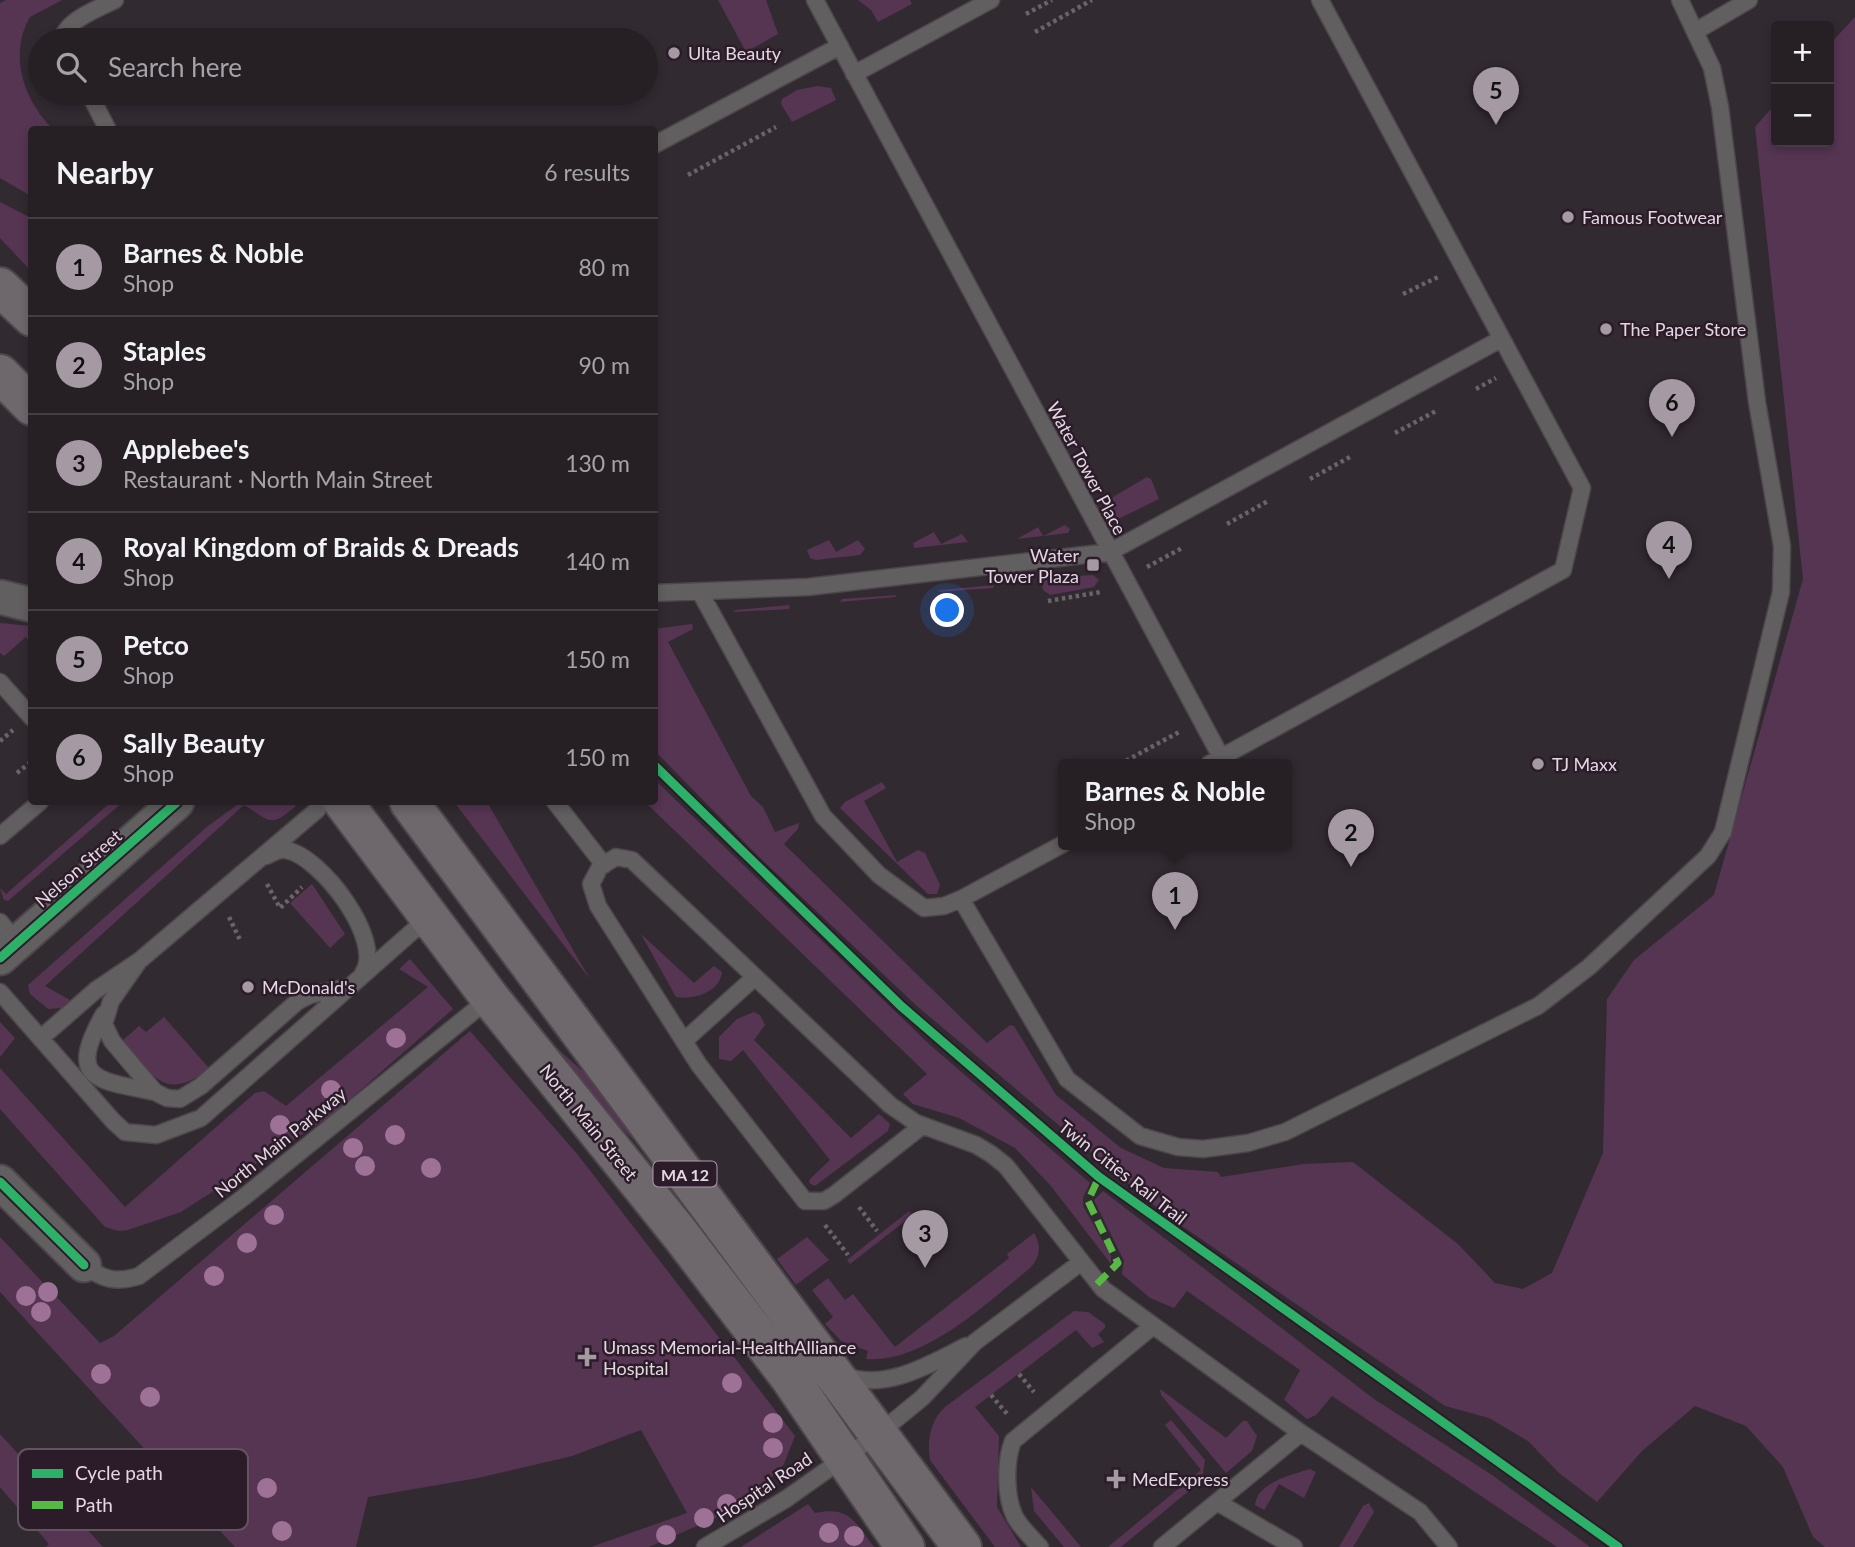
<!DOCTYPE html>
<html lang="en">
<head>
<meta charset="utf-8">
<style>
	body { margin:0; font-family:Lato,sans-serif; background:#322d32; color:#f1f3f6 }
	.controls { position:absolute; right:21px; top:21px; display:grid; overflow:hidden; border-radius:7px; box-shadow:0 4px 10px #0003 }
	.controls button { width:63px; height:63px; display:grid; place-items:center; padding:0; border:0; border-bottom:2px solid #423e42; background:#262025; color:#f1f3f6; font:35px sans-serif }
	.you { position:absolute; left:948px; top:611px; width:24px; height:24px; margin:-18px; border:5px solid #fff; border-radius:50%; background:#1a73e8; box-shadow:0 0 0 10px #1a73e833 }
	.badge { display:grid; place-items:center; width:46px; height:46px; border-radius:50%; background:#a59aa3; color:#111; font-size:23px; font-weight:700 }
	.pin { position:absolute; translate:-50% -58px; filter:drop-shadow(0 2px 4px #0008) }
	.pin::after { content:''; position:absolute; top:37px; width:24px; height:21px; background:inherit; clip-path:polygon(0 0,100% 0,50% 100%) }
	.popup { position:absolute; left:1058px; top:759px; width:234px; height:91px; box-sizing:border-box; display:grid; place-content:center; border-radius:7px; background:#262025; filter:drop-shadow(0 2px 5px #0005); font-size:23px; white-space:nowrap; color:#a4a3a7 }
	.popup b { font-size:26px; color:#f1f3f6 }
	.popup::after { content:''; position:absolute; left:50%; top:100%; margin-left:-14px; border:14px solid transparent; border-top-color:#262025 }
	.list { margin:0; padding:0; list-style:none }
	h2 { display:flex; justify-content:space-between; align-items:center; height:91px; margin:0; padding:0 28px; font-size:30px }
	h2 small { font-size:23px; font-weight:400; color:#a4a3a7 }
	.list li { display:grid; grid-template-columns:46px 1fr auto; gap:21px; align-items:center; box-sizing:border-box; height:98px; padding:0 28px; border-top:2px solid #423e42 }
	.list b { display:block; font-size:26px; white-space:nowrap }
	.list p { margin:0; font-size:23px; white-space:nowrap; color:#a4a3a7 }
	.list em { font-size:23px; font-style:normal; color:#a4a3a7 }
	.icon { flex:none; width:38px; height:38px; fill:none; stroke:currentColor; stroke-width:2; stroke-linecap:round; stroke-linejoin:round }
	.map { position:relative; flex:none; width:1855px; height:1547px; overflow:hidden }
	.search { position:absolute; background:#262025; box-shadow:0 4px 10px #0003; left:28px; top:28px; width:630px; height:77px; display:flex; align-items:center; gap:18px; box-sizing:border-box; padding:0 24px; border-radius:38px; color:#a4a3a7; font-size:26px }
	.panel { position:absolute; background:#262025; box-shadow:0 4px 10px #0003; left:28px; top:126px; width:630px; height:679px; border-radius:7px }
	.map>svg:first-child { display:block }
</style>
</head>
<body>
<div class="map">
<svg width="1855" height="1547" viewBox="0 0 1855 1547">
	<rect width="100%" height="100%" fill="#322a31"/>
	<path fill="#563552" d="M6,0H62L30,17C8,54 24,101 53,129L32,130L31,196L0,178V3Z
		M718,0H766L778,34L746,52Z
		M858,0H910L912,4L878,22L871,10Z
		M1855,17V1547H1825L1813,1537L1783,1467L1746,1426L1695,1406L1642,1451L1597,1502L1559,1473L1528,1441L1489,1418L1445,1406L1166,1215L918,1007L758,856L655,751L654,629L692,624L693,629L668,642L751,796L763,807L775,832L799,823L798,829L784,844L987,1043L1010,1025L1014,1026L1056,1095L1121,1148L1164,1168L1218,1172L1221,1177L1304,1164L1353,1162L1458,1244L1495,1283L1523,1289L1552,1273L1603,1153L1607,999L1634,960L1714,895L1803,579L1755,127L1776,103V142H1829V45Z
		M817,86L831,88L836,100L792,122L781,104L782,99L797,90Z
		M0,202L31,218V271L0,238Z
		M1147,477L1151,479L1159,499L1116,520L1106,501Z
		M1065,525L1070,529L1068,533L1017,539L1038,527L1043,536Z
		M934,532L941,544L962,534L968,542L914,548L913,543Z
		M829,540L836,552L858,540L865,549L860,555L816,560L810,558L807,550Z
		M1093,575L1099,580L1094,587L1050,595L1043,590L1042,584L1047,578Z
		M994,585L993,588L938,592L940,590Z
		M897,595L895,597L840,602L842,599Z
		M790,605L789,609L733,612L736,610Z
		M0,623L31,626V644L26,637L4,656L0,653Z
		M655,780L929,1044L1090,1183L1083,1197V1206L1111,1256V1264L1051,1186L1015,1148L959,1118L913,1104L903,1094L927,1074L645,802H654Z
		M882,782L886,788L864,801L897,862L918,850L925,853L940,885L937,894H928L840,808L845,802Z
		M111,802H123L8,901L4,900L0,888L6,894Z
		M241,802H291L296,806C269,829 271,821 244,805L45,986L70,1000L61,1008L48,1009L30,994L28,985L208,826Z
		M454,802H487L590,979L572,956Z
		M312,884L345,934L330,948L290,903Z
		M641,934L694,983L714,966L722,972C720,992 694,1000 676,997Z
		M410,959L453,1009L332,1115L181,1212L128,1230L118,1231L105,1227L0,1109V1068L125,1207L255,1093L264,1091L286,1106L428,987L399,969Z
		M754,1012L760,1015L765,1025L754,1040L851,1138L879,1114L890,1124L888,1131L815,1186L809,1183L810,1179L830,1160L743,1050L731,1061L719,1059V1037L737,1019Z
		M164,1017L209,1068C165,1104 153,1075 122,1041L139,1026L146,1032Z
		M0,1022L15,1038L0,1057Z
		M470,1031L578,1155L795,1436L784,1464L767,1482L769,1486L731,1511L649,1547H591L687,1513L641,1430L572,1456L478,1478L368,1497L356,1547H235L0,1292V1237L100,1343L114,1336Z
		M557,1048L588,1076L636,1136L633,1139L600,1109L554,1052Z
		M1103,1191L1374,1399L1492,1475L1590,1547H1557L1332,1396L1316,1415L1307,1419L1284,1400L1300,1370L1187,1291L1174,1308L1150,1298L1122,1274L1124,1261L1094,1200Z
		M909,1211L920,1225L912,1232L904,1222L850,1264L847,1260Z
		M1034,1233C1042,1246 1040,1258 1029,1269C986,1303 925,1363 866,1359L868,1351L841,1341L825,1324L833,1317L812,1290L828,1278L845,1300L853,1294L895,1347L1009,1258L1007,1254Z
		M807,1237L829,1260L796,1285L777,1259Z
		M1074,1311L1088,1312L1105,1324V1328L1098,1334L1104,1342L1092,1348L1076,1330L975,1407L999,1436L997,1507L1021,1547H995L930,1460C927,1440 930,1421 945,1407Z
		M1160,1389L1226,1438L1243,1421H1247L1257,1436L1252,1451L1226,1473L1161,1395Z
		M1171,1420L1205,1460L1202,1480L1121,1547H1108L1201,1470L1165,1425Z
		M0,1434L103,1547H46L49,1544L0,1487Z
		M1310,1469L1316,1472L1304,1498L1279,1484L1266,1507L1264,1510L1255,1505C1257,1482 1292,1475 1310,1469Z
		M1031,1487L1081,1547H1064L1034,1511Z
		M1369,1503L1374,1512L1353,1547H1339L1363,1506Z
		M808,1504L815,1513C850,1506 855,1522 874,1547H741Z"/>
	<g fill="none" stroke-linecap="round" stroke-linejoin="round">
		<defs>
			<path id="lane" d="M815,0L1221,757
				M1696,31L1749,0
				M63,40C63,21 100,8 115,0
				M854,74L991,0
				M89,93L108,130
				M654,145L840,46
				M700,592L823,816L879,875L924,908L944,906L961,899L1063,844
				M654,593L808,587L1110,552L1501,339
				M0,682L32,718
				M1209,764L1563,570L1582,488L1320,0
				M555,802L604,865
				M0,836L40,802
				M266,856C272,853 279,849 286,850C321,856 385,941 363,973
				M961,899L1067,1079L1140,1136L1178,1147L1203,1149L1248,1143L1285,1132L1538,1006L1589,967L1708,856L1723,832L1781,592L1782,546L1757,402L1720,107L1712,68L1680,0
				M0,922L17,943
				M139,961L111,1001L104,1024L112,1041L155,1092L167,1098L180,1099L201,1086L298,1001L310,995L349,987
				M0,992L113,1121L125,1132L156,1135L201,1118L414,930L427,926L434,929
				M104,1014C65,1082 99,1080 155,1092
				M41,1038L96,990L139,961L317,810L322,802
				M684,1041L755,977
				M922,1126L834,1195L824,1201H805L699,1065L598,906L591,884L600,867L616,857L632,860L890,1105L916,1123L976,1145L991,1154L1006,1166L1103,1289L1301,1433L1420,1512L1449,1547
				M84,1265C103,1280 116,1283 139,1276L244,1197L490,998
				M843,1375C884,1392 929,1365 966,1346
				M1217,1502L1294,1547
				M705,1547L786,1499L878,1434L922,1398L975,1342L1080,1263
				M1040,1547C1031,1537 1021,1528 1015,1517C1005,1497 1005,1461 1013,1441L1153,1326
				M1162,1547L1301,1433"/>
			<path id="street" d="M0,597L32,605
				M0,958L177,802
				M0,1182L84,1265"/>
			<path id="primary" d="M0,287L32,317
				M0,374L32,406
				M343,802L490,998L680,1234L790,1378L905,1547
				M409,802L962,1547"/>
		</defs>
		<use href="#lane" stroke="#4d474c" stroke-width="19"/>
		<use href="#street" stroke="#4d474c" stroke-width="37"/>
		<use href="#primary" stroke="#4d474c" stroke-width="42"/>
		<path stroke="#686467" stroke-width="4.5" stroke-dasharray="3.5 3.5" stroke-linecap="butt" d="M1026,14L1052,0
			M1035,32L1092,0
			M688,175L776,127
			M1403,294L1440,276
			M1476,389L1496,378
			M1395,433L1436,411
			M1310,479L1350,457
			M1227,524L1268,501
			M1147,567L1184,547
			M1048,601L1101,592
			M0,741L13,730
			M1120,764L1181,731
			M17,773L32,761
			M267,884L280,908L302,887
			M229,917L241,942
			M859,1207L877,1231
			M825,1225L848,1255
			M1019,1374L1034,1392
			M991,1395L1008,1415"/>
		<use href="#lane" stroke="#625f61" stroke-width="16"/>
		<use href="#street" stroke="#625f61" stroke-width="33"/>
		<use href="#primary" stroke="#6e686c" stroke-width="38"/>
		<path stroke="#58b947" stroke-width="7" stroke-dasharray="14 7" stroke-linecap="butt" d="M1097,1284L1118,1263L1088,1201L1099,1177"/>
		<defs>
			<path id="cycleway" d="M654,765L901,1006L1099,1177L1618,1547
				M0,958L177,802
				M0,1182L84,1265"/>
		</defs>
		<use href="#cycleway" stroke="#2c1c2a" stroke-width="13"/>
		<use href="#cycleway" stroke="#2db169" stroke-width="9"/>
	</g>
	<g fill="#9e7297">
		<circle cx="396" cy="1038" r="10"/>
		<circle cx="331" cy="1090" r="10"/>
		<circle cx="280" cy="1125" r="10"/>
		<circle cx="395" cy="1135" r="10"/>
		<circle cx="353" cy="1148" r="10"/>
		<circle cx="365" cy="1166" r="10"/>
		<circle cx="431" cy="1168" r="10"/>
		<circle cx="274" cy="1215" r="10"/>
		<circle cx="247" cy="1243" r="10"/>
		<circle cx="214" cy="1276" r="10"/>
		<circle cx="48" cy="1292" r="10"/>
		<circle cx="26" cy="1296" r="10"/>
		<circle cx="41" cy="1312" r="10"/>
		<circle cx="101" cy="1374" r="10"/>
		<circle cx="732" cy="1383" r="10"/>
		<circle cx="150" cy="1397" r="10"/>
		<circle cx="773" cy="1423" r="10"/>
		<circle cx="773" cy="1448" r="10"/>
		<circle cx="170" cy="1459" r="10"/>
		<circle cx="195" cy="1465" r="10"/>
		<circle cx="191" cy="1486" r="10"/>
		<circle cx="35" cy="1487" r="10"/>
		<circle cx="229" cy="1487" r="10"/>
		<circle cx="267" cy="1488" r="10"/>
		<circle cx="727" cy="1504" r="10"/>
		<circle cx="704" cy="1518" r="10"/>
		<circle cx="282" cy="1531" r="10"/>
		<circle cx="829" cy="1533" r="10"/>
		<circle cx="666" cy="1535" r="10"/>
		<circle cx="854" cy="1536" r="10"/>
	</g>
	<g fill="#a59aa3" stroke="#2c1c2a" stroke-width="2.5">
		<circle cx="674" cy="53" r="7"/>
		<circle cx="1568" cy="217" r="7"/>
		<circle cx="1606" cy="329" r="7"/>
		<rect x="1086" y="558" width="14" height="14" rx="3.5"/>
		<circle cx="1538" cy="764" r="7"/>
		<circle cx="248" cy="987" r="7"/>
		<path d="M583.5 1346.5h7v7h7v7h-7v7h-7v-7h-7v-7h7z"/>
		<path d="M1112.5 1468.5h7v7h7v7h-7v7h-7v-7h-7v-7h7z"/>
	</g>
	<g text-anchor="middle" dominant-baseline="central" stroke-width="5" stroke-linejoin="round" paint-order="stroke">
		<rect fill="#2c1c2a" stroke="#ac9faa" stroke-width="2" x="653.5" y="1161.5" width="63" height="25" rx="5"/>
		<g font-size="16" font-weight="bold" fill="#e3d7e1">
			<text x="685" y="1174">MA 12</text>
		</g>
		<g font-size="18" fill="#e3d7e1" stroke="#2c1c2a" text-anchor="start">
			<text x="688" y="53">Ulta Beauty</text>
			<text x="1582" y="217">Famous Footwear</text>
			<text x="1620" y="329">The Paper Store</text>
			<text x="1079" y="555" text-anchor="end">Water<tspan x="1079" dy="21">Tower Plaza</tspan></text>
			<text x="1552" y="764">TJ Maxx</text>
			<text x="262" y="987">McDonald's</text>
			<text x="603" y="1347">Umass Memorial-HealthAlliance<tspan x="603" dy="21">Hospital</tspan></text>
			<text x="1132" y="1479">MedExpress</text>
		</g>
		<g font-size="18" fill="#e3d7e1" stroke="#2c1c2a">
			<text transform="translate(1087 468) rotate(62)">Water Tower Place</text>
			<text transform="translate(78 868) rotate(-41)">Nelson Street</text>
			<text transform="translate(589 1122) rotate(51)">North Main Street</text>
			<text transform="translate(280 1142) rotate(-39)">North Main Parkway</text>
			<text transform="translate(1123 1172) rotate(38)">Twin Cities Rail Trail</text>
			<text transform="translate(764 1487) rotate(-34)">Hospital Road</text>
		</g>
	</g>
	<rect x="18" y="1449" width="230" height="81" rx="10" fill="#2c1c2a" stroke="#635461" stroke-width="2"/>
	<rect x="32" y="1469" width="31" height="9" fill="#2db169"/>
	<rect x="32" y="1501" width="31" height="8" fill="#58b947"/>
	<g font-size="19" fill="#e3d7e1">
		<text x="75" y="1480">Cycle path</text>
		<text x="75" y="1512">Path</text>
	</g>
</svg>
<div class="controls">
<button>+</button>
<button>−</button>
</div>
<div class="you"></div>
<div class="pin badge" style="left:1175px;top:930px">1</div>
<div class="popup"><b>Barnes &amp; Noble</b>Shop</div>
<div class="pin badge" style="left:1351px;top:867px">2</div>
<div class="pin badge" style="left:925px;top:1268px">3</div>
<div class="pin badge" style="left:1669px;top:579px">4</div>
<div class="pin badge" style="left:1496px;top:125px">5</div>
<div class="pin badge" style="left:1672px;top:437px">6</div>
<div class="search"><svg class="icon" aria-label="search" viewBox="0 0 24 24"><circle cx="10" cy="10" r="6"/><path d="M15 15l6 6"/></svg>Search here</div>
<section class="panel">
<h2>Nearby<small>6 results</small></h2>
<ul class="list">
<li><span class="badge">1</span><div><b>Barnes &amp; Noble</b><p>Shop</p></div><em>80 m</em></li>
<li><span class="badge">2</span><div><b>Staples</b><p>Shop</p></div><em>90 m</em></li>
<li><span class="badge">3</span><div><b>Applebee's</b><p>Restaurant · North Main Street</p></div><em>130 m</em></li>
<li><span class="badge">4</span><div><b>Royal Kingdom of Braids &amp; Dreads</b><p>Shop</p></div><em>140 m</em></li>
<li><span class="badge">5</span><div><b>Petco</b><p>Shop</p></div><em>150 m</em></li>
<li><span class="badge">6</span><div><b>Sally Beauty</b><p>Shop</p></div><em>150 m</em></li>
</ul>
</section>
</div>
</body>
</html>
